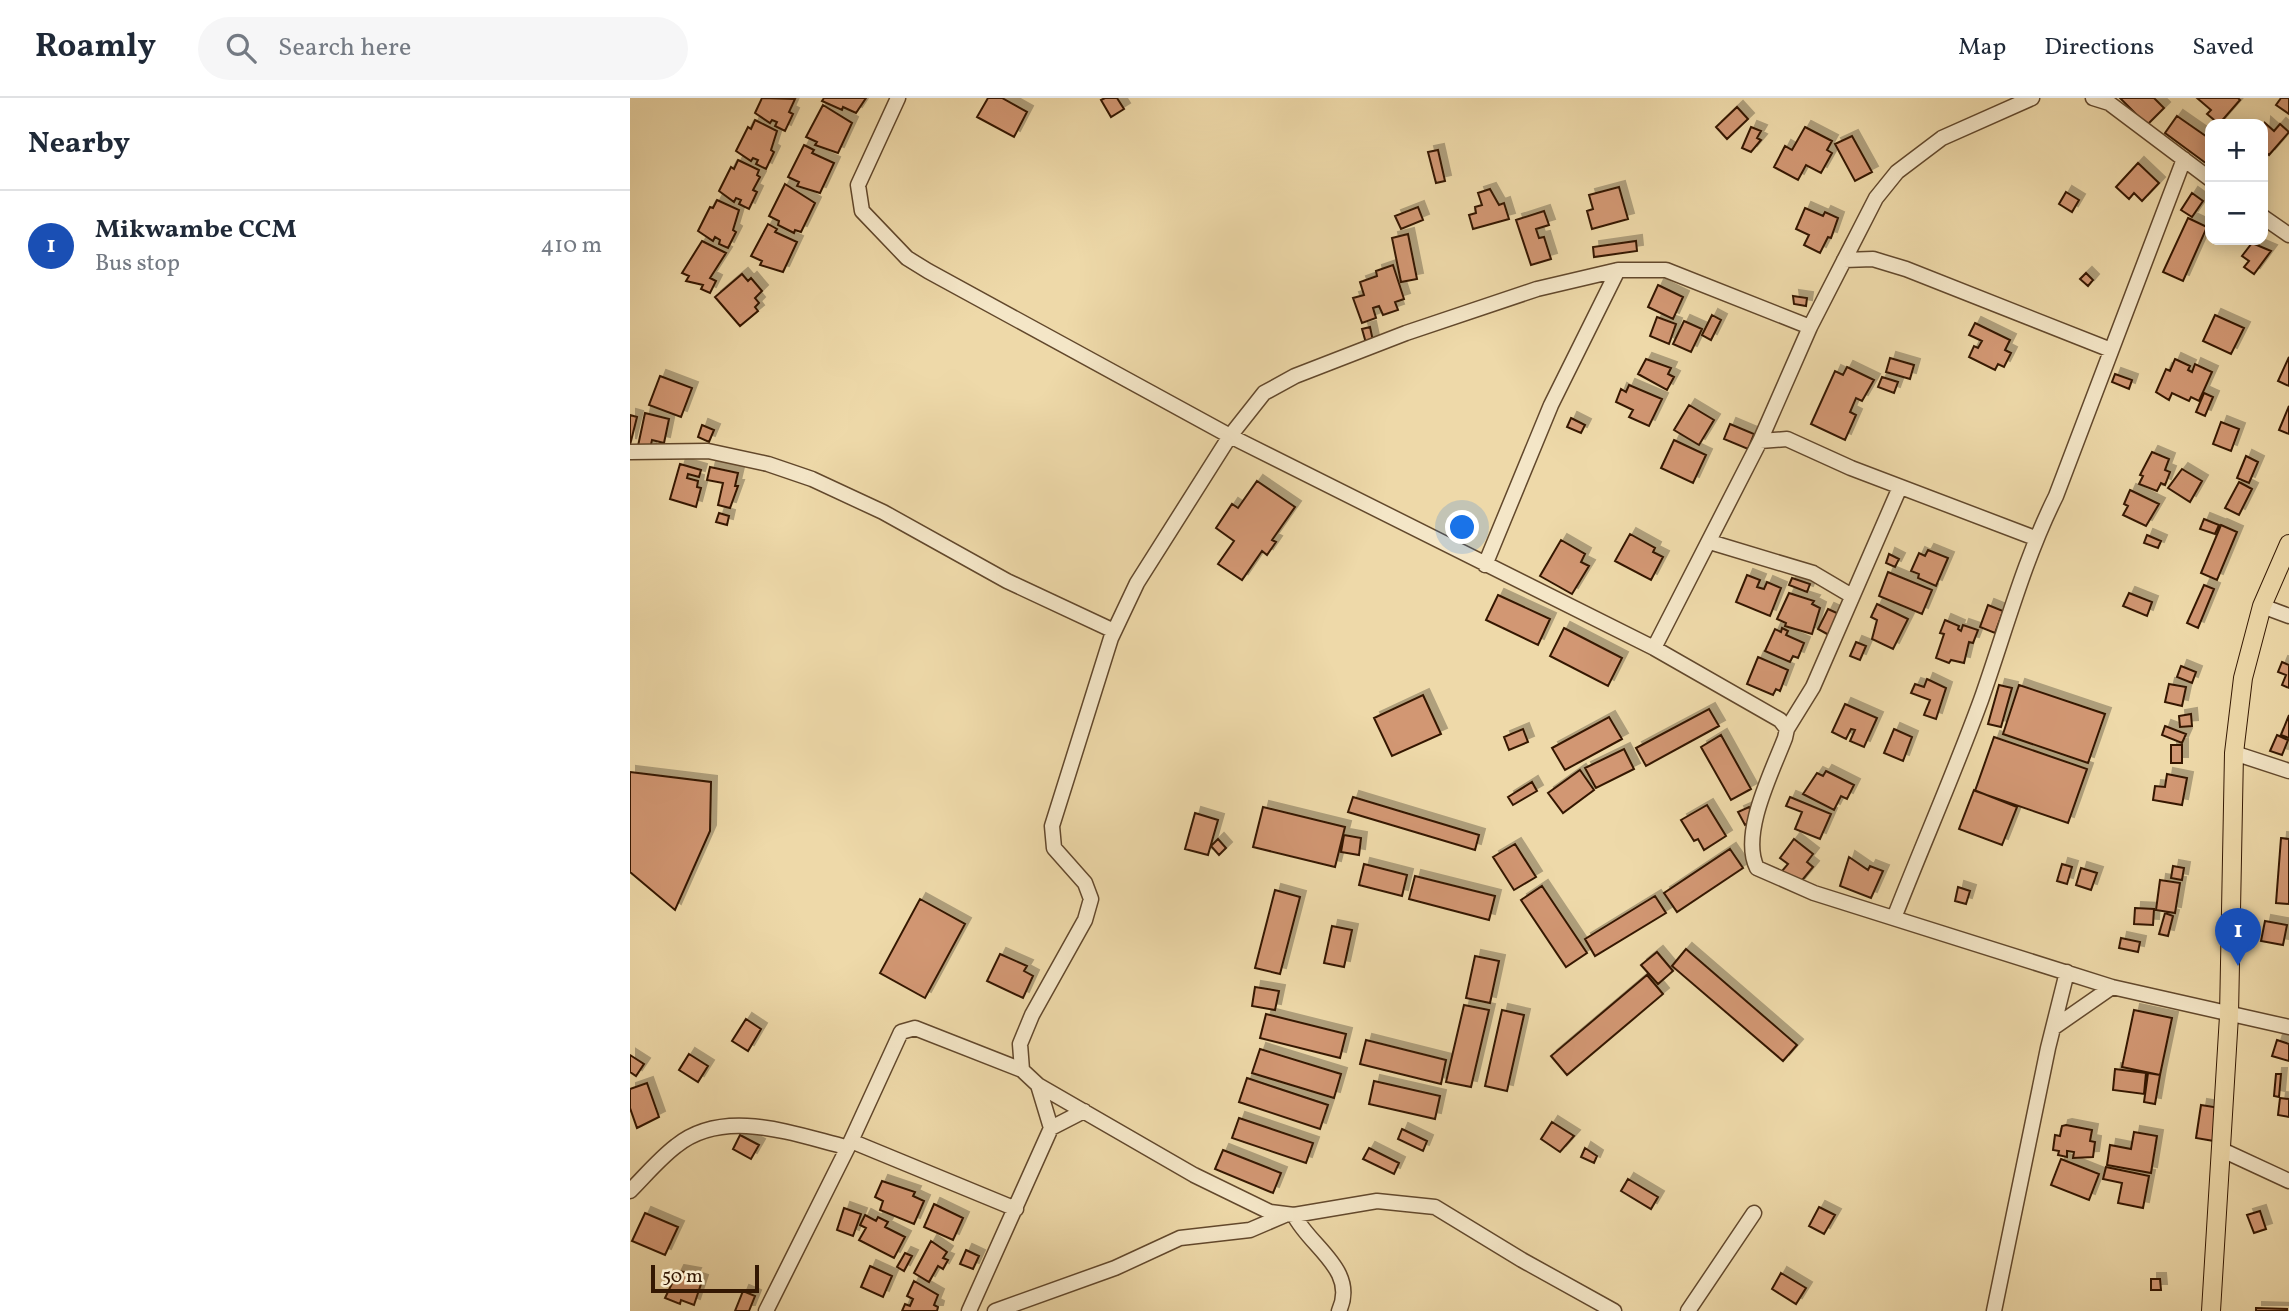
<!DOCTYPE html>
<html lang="en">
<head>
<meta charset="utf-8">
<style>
	body { margin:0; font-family:Vollkorn,serif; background:#f6f6f7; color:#1f2937 }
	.controls { position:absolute; right:21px; top:21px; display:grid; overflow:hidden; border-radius:14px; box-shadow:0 4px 18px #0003 }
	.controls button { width:63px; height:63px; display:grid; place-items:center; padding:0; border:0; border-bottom:2px solid #e0e1e3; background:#fff; color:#1f2937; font:35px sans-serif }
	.scale { position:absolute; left:21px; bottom:18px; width:108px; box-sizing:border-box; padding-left:7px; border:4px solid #341803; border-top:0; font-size:19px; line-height:24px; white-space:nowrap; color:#341803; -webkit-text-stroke:5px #f4e6c7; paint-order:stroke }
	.you { position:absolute; left:833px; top:430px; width:24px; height:24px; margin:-18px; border:5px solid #fff; border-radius:50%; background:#1a73e8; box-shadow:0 0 0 10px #1a73e833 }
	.badge { display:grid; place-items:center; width:46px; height:46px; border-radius:50%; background:#0b8043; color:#fff; font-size:23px; font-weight:700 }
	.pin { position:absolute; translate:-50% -58px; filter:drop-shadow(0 2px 4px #0008) }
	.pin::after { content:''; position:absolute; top:37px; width:24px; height:21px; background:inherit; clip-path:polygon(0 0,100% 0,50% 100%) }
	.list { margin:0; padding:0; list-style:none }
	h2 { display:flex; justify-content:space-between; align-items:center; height:91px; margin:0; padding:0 28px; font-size:30px }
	h2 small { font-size:23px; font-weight:400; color:#747a83 }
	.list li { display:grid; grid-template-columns:46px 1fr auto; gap:21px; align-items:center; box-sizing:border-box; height:112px; padding:0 28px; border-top:2px solid #e0e1e3 }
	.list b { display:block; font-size:26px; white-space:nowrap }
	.list p { margin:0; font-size:23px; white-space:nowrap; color:#747a83 }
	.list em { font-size:23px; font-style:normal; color:#747a83 }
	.icon { flex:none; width:38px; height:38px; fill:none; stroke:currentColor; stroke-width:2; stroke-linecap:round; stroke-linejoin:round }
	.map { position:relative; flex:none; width:1659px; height:1213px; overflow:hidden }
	header { display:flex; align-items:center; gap:42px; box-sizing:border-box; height:98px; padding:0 35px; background:#fff; border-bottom:2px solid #e0e1e3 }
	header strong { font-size:33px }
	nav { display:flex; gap:38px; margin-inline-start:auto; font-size:24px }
	.search { width:490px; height:63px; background:#f6f6f7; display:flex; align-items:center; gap:18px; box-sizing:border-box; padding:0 24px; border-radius:38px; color:#747a83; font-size:26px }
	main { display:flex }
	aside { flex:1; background:#fff }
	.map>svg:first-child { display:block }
</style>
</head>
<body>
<header>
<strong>Roamly</strong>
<div class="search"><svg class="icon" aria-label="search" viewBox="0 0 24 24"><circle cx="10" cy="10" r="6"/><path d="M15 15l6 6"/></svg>Search here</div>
<nav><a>Map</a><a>Directions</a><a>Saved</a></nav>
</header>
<main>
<aside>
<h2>Nearby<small></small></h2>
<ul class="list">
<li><span class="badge" style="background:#1a4fb4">1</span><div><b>Mikwambe CCM</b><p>Bus stop</p></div><em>410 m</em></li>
</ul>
</aside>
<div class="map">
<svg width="1659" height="1213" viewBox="0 0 1659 1213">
	<defs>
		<filter id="shadow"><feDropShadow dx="6" dy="-6" stdDeviation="0" flood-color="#0004"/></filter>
	</defs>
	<rect width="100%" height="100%" fill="#eed9a9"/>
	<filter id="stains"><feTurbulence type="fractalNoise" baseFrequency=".00286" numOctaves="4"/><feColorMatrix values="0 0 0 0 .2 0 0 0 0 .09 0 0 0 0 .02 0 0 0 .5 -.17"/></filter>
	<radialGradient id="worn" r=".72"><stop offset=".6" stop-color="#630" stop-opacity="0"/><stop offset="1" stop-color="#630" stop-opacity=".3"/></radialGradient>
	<path fill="#d29773" stroke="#341803" stroke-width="2" filter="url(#shadow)" d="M132,0L165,1L159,14L163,16L155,33L145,28L147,24L142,22L140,25L125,15Z
		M194,0H236L226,15L213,9L212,12L192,3Z
		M358,0H372L397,14L384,39L347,19Z
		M475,0H487L494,11L481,19L471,2Z
		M1490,0H1524L1534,10L1517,27Z
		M1567,0H1608L1610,2L1589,26L1577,16L1581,12Z
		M1651,0H1659V16L1646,7Z
		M193,7L222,25L208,55L185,47L187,44L176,39Z
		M1107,9L1118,21L1097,41L1086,29Z
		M1547,18L1580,41L1577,66L1535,35Z
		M125,22L147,33L141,52L144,54L136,71L126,66L128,62L123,60L121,63L106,53L118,29L121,31Z
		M1635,25L1644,33L1650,26L1659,34L1639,57L1633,52Z
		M1121,29L1131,33L1127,40L1131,42L1121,54L1112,50Z
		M1175,29L1202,43L1197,52L1202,55L1191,75L1176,67L1168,82L1144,69L1155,48L1162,52Z
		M1222,38L1242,74L1225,83L1205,46Z
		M174,47L184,52L182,55L204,65L190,95L167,88L169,84L158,79Z
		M808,52L815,83L806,85L798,54Z
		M108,62L129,72L127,77L130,79L123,92L127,94L119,111L109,106L111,102L106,100L104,104L89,93L101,69L104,71Z
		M1508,65L1529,85L1512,103L1504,95L1499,101L1486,89Z
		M155,86L185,105L171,134L165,132L164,135L148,127L149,123L139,118Z
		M989,89L998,121L962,131L957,113L963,111L959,97Z
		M860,91L869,107L874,105L879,121L843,131L839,117L846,115L845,109L852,107L848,95Z
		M1436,94L1449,102L1442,114L1429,106Z
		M1562,95L1573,103L1562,119L1551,112Z
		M87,102L109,112L103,132L106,134L98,150L89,146L90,142L85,139L83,143L68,133L80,109L83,110Z
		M788,109L793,122L771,131L765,118Z
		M1175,110L1193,118L1195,114L1208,120L1201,140L1198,139L1190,155L1174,147L1179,137L1166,131Z
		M914,113L919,127L906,131L909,140L914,139L921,161L901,167L886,122Z
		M1558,120L1577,129L1553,183L1533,174Z
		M138,126L147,131L145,134L167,144L153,174L130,167L132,163L121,158Z
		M778,136L787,181L771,184L762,140Z
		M72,143L96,155L80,180L86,183L80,195L71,191L73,187L56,183L59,178L52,175Z
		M1006,143L1007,153L964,159L963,149Z
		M1622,145L1641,153L1624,176L1614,169L1619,163L1612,158Z
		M763,167L774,201L765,204L768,212L753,217L749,208L743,210L746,220L732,225L723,200L734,197L730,184L747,178L746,173Z
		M1456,175L1463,182L1458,188L1450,181Z
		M112,176L118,183L121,180L132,193L125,200L129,205L125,209L128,213L110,228L85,199Z
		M1028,187L1053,199L1043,221L1018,209Z
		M1163,198L1177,200L1176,208L1164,206Z
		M1082,217L1091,222L1081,242L1072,237Z
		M1585,217L1614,230L1601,256L1573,243Z
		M1027,219L1046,226L1039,246L1020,238Z
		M1054,223L1072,231L1061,254L1043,246Z
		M1345,225L1380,242L1375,252L1381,255L1374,269L1368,266L1365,272L1339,259L1344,248L1348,250L1352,243L1339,237Z
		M740,229L743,243L736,245L732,231Z
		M1659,259V288L1648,283Z
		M1260,260L1284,267L1280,281L1256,274Z
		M1016,261L1041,270L1038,276L1044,279L1037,292L1008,276Z
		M1545,261L1560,268L1558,272L1562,274L1565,266L1582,274L1569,303L1561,299L1559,303L1542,295L1539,302L1526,294L1536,271L1540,273Z
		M1217,269L1244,282L1232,303L1226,300L1220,314L1226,317L1215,342L1181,326L1205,273L1213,277Z
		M1485,276L1502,282L1499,291L1482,284Z
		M30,278L62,290L51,319L19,307Z
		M1252,279L1268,284L1264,295L1248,289Z
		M999,287L1032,301L1019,328L999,319L1003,312L986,304L991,291L996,294Z
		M1574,295L1583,299L1575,318L1566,314Z
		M1059,307L1084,322L1069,347L1044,332Z
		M1659,308V336L1649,332Z
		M15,315L39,321L34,345L22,342L20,351L8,348Z
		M0,317L7,319L0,347Z
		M941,320L955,327L951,335L937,329Z
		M1591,324L1609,331L1601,353L1583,346Z
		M1100,326L1124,336L1118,351L1094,341Z
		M72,327L84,332L79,344L68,339Z
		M1044,342L1076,357L1063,385L1031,370Z
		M1522,354L1539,361L1535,372L1540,374L1535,387L1531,385L1527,393L1509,386L1513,378L1510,377Z
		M1616,358L1628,364L1619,385L1607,380Z
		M50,366L71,372L69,379L58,376L57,380L68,383L67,389L71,390L66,409L40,401Z
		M80,369L108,375L105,388H108L100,410L88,407L93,385L77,382Z
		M1552,371L1572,383L1560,404L1538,390Z
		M627,383L665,409L642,442L646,444L637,457L632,453L612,482L588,466L604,443L586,430L602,406L608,410Z
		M1609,384L1622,391L1609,417L1595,410Z
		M1500,392L1529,406L1516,428L1493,417L1498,408L1494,406Z
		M89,415L99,418L97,427L86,424Z
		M1574,421L1589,427L1585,436L1570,431Z
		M1591,427L1607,434L1587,482L1571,475Z
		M1000,436L1025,450L1023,454L1033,459L1021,482L985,463Z
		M1517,437L1531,443L1528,450L1514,445Z
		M931,442L955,456L951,464L959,468L942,496L910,478Z
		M1298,452L1318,460L1306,488L1288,480L1289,476L1281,473L1289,455L1295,458Z
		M1259,456L1269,461L1265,469L1256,465Z
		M1258,474L1302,492L1292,516L1249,498Z
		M1117,477L1130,482L1127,489L1134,491L1137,484L1151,490L1140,518L1106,504Z
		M1162,480L1180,486L1177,494L1159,487Z
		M1574,487L1584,491L1568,530L1557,525Z
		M1159,495L1184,503L1182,506L1190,510L1182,536L1155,528L1156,525L1147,521Z
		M1499,495L1522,504L1517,518L1493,508Z
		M868,497L920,521L908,547L856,522Z
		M1247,506L1278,521L1263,551L1242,541L1247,522L1241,519Z
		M1358,507L1373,513L1365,535L1350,529Z
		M1198,511L1209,516L1199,537L1188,531Z
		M1315,522L1329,528L1328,531L1331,533L1333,527L1348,532L1343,545L1339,544L1334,565L1321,562L1319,565L1306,560L1314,536L1310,535Z
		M934,530L992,560L978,588L920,558Z
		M1152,530L1158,533L1156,537L1174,545L1168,560L1163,558L1160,564L1135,553L1145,531L1151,534Z
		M1226,544L1236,548L1230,562L1220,558Z
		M1128,559L1158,572L1150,593L1146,591L1143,597L1117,586Z
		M1652,564L1659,567V590L1652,587L1656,577L1648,574Z
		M1551,568L1566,574L1562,585L1547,579Z
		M1297,581L1316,590L1306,621L1294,617L1300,602L1281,595L1285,586L1294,589Z
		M1539,586L1556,589L1552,608L1535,604Z
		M1369,587L1382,590L1371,629L1358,626Z
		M1389,587L1475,616L1458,665L1373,636Z
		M793,597L811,636L762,658L744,620Z
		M1215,606L1247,620L1234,649L1220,643L1225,632L1221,631L1216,641L1202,634Z
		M1079,611L1089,628L1016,668L1006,650Z
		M1561,616L1562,628L1550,629L1549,618Z
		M1659,617V640L1651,637Z
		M979,619L992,641L935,672L922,650Z
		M1535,628L1556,636L1552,645L1532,637Z
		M893,631L898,644L879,652L874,639Z
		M1264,631L1282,639L1273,663L1254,655Z
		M1091,637L1121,691L1101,702L1071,649Z
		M1647,637L1658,642L1652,657L1640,653Z
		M1364,639L1457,671L1438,725L1345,693Z
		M1541,647H1552V665H1541Z
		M994,651L1004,671L966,690L955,670Z
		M950,672L964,692L933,715L918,695Z
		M1196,673L1224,687L1217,701L1211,698L1204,712L1173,696L1187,675L1193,678Z
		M0,674L81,684L80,733L45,812L0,774Z
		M1537,676L1557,680L1552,707L1523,702L1525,688L1535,689Z
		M902,684L907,693L883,707L878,699Z
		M1344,692L1387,709L1372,747L1329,731Z
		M723,699L849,737L845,752L718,714Z
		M1160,699L1201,716L1190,741L1165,731L1172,714L1156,708Z
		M1077,707L1096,738L1074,752L1068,741L1064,743L1051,722Z
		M633,709L715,729L705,769L623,749Z
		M1119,709L1125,722L1115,727L1108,714Z
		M565,715L588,722L578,757L555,751Z
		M714,737L731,740L729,757L711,754Z
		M1651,740L1659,741V806L1646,805Z
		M588,741L596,750L589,757L581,748Z
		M1164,741L1183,756L1177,764L1183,769L1169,786L1152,773L1158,766L1150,760Z
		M885,746L906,779L884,792L863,759Z
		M1100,751L1113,770L1047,814L1034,795Z
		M1219,759L1238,772L1240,768L1253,773L1241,800L1210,788Z
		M734,766L777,777L772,798L729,787Z
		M1432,766L1442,769L1437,786L1427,783Z
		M1543,768L1554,770L1552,782L1541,780Z
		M1451,770L1467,775L1461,792L1446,787Z
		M785,778L865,798L859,822L779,801Z
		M1530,782L1550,785L1545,815L1526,812Z
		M912,788L957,855L936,869L891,802Z
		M1328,789L1340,793L1336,806L1325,803Z
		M645,792L670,799L650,876L625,870Z
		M1025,798L1036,815L965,858L955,841Z
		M290,801L335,826L295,900L250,875Z
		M1505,810L1524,811L1523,827L1504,826Z
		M1535,815L1543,818L1538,838L1529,836Z
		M1635,823L1657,827L1653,847L1631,843Z
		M702,828L722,832L714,869L694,865Z
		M1491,840L1510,844L1508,854L1489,850Z
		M1056,851L1167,947L1153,963L1042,868Z
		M1027,854L1043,873L1028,886L1011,867Z
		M370,856L397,868L394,873L403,878L393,900L357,883Z
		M845,858L869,863L860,905L836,900Z
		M1017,877L1033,896L937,977L921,958Z
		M625,889L649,893L645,912L622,908Z
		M834,907L859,912L841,989L816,984Z
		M872,912L894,917L877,993L855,988Z
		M1504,912L1542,920L1530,977L1492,969Z
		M636,916L716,936L710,960L630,940Z
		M116,921L131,931L118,953L102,943Z
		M736,942L816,962L811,986L730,966Z
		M1647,942L1659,946V963L1642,958Z
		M630,951L711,976L704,1000L622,975Z
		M59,956L78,968L68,984L49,972Z
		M0,957L14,966L6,978L0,974Z
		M1485,971L1516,975L1514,996L1483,992Z
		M1518,975L1530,977L1525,1006L1514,1004Z
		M1646,976H1651L1649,999L1644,998Z
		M617,980L698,1007L690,1031L609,1004Z
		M744,983L810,998L805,1021L739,1006Z
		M17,985L29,1019L7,1030L0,1010V991Z
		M1650,1000L1659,1001V1019L1648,1017Z
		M1571,1007L1590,1010L1584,1043L1566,1040Z
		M609,1020L683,1045L676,1065L602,1040Z
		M922,1024L944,1038L930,1054L911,1041Z
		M1436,1027L1462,1032L1460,1043L1465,1044L1463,1059L1443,1060L1444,1054L1437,1053V1059L1428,1057L1429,1053L1423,1052L1425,1037L1430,1038L1432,1028Z
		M772,1031L797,1043L793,1053L768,1041Z
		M1504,1034L1527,1038L1521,1075L1477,1067L1480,1047L1501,1051Z
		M110,1037L129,1047L121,1061L103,1051Z
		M739,1050L769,1065L764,1076L733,1061Z
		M955,1050L967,1058L964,1065L951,1059Z
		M593,1052L651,1075L643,1095L585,1071Z
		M1431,1061L1469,1076L1459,1102L1421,1087Z
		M1476,1069L1519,1078L1513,1110L1488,1105L1492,1085L1473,1081Z
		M998,1081L1028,1099L1021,1111L991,1093Z
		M252,1083L285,1094L283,1098L294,1103L284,1126L250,1112L253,1103L245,1099Z
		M304,1106L333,1120L323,1142L294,1129Z
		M1189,1109L1205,1117L1194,1136L1179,1128Z
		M214,1110L231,1116L223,1138L207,1132Z
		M1630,1113L1636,1131L1624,1135L1617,1117Z
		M15,1115L48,1129L35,1157L2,1143Z
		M235,1117L246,1123L248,1119L258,1124L255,1129L275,1139L264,1160L229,1142L236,1130L230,1127Z
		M301,1143L317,1154L313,1160L318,1162L313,1171L308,1168L299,1184L284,1175Z
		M336,1152L349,1158L343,1171L330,1166Z
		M275,1155L282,1158L274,1173L267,1169Z
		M240,1168L262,1178L253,1199L231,1189Z
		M48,1173L65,1176L63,1180L72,1183L64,1207L51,1202L50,1206L35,1200Z
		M1151,1175L1176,1190L1166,1206L1142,1191Z
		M1521,1181H1530L1531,1192H1521Z
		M284,1183L308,1197L304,1207L308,1209L307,1213H272L275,1206L280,1208L283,1201L277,1198Z
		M113,1193L125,1198L119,1213H105Z
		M1626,1210L1657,1211V1213H1626Z"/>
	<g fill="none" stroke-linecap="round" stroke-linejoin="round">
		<defs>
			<path id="minor" d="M268,0L228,87L232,113L277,160L298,173L600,338L1024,550L1150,622L1157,631L1155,640C1142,674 1110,736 1127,770L1184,795L1482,889L1659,929
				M1463,0L1479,5L1580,81
				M1633,119L1659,137
				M1214,162L1243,161L1276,171L1481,252
				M1130,343L1157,341L1221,370L1405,440
				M0,354L78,353L138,366L182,381L253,414L377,483L484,533
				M1080,444L1183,475L1222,498
				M855,467L921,307L988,172
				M1632,508L1659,518
				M1024,550L1130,343L1180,229L1246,100L1267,74L1312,40L1402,0
				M1157,631L1183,589L1270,389
				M1604,655L1659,673
				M1264,820C1292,748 1324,676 1351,602C1375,534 1394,462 1426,398L1554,61
				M1423,930L1482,889
				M408,987L421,1030
				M221,1043L386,1111
				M1590,1051L1659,1083
				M0,1093C15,1078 29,1061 46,1048C94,1009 163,1036 216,1049
				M664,1117C680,1149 728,1172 709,1213
				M136,1213L221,1043L271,934L285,930L392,972
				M339,1213L421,1030L454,1013
				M365,1213L485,1170L550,1140L620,1132L655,1117
				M984,1213L892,1162L805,1109L747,1103L664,1117L640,1114L564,1077L408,987L392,972L390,946L402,917L455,822L461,801L455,785L424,750L422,728L481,540L507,485L600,338L634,295L665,278L776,235L907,191L988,172H1036L1180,229
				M1058,1213L1124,1115
				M1364,1213L1418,950L1437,874"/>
			<path id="major" d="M1581,1213L1599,918L1604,655L1613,580L1632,508L1659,446"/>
		</defs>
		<use href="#minor" stroke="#62482c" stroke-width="17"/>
		<use href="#major" stroke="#341803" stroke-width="20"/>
		<use href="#minor" stroke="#f4e6c7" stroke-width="14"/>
		<use href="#major" stroke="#eed9a9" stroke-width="18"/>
	</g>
	<rect width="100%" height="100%" filter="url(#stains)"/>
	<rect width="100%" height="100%" fill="url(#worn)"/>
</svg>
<div class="controls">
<button>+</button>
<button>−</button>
</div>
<div class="scale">50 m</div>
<div class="you"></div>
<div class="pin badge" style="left:1608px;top:868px;background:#1a4fb4">1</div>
</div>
</main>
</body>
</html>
